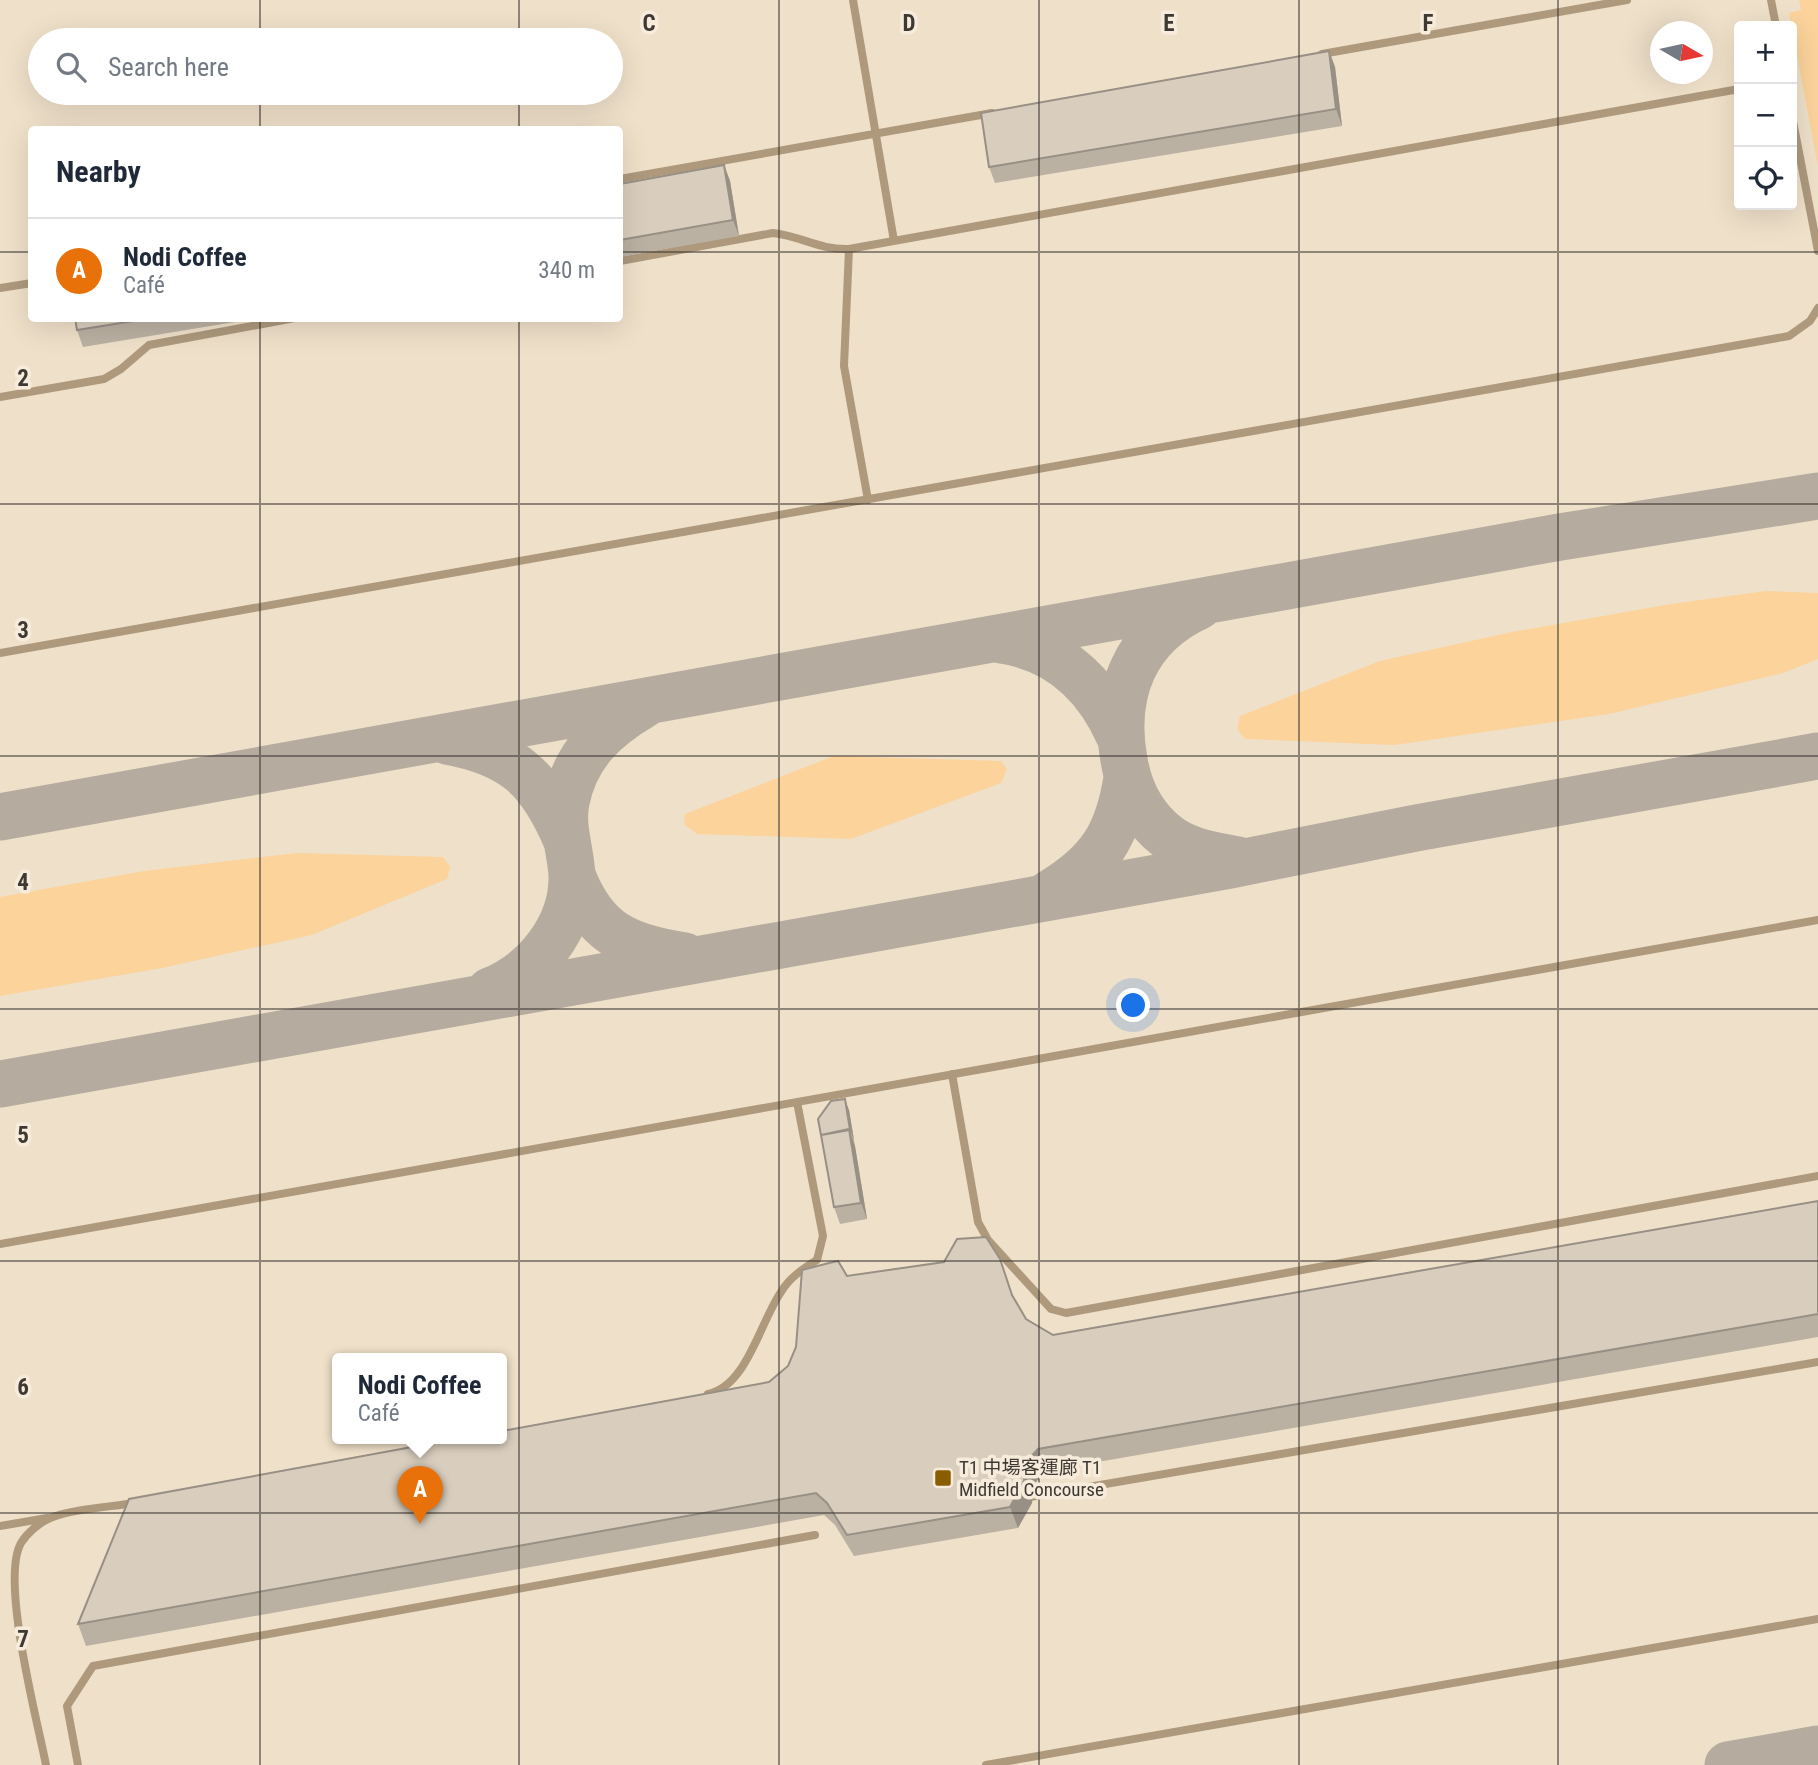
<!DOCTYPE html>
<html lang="en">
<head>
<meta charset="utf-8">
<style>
	body { margin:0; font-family:"Roboto Condensed","Noto Sans TC",sans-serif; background:#f2f2f3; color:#1f2937 }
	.controls { position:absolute; right:21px; top:21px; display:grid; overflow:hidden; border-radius:7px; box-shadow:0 7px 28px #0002 }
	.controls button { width:63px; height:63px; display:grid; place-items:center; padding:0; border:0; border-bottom:2px solid #e0e1e3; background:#fff; color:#1f2937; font:35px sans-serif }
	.compass { position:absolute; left:1650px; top:21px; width:63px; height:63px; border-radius:50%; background:#fff; box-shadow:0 7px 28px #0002; rotate:99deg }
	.you { position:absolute; left:1134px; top:1006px; width:24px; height:24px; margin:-18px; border:5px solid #fff; border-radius:50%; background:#1a73e8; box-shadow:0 0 0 10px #1a73e833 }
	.badge { display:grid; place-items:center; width:46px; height:46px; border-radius:50%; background:#7c3aed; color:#fff; font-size:23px; font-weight:700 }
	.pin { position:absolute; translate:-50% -58px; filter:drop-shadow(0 2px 4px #0008) }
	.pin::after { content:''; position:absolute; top:37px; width:24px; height:21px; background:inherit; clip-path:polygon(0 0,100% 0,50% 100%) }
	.popup { position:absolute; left:332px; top:1353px; width:175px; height:91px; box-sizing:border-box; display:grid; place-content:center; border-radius:7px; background:#fff; filter:drop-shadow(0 2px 5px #0005); font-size:23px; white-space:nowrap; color:#747a83 }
	.popup b { font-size:26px; color:#1f2937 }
	.popup::after { content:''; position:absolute; left:50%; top:100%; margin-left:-14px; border:14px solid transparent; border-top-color:#fff }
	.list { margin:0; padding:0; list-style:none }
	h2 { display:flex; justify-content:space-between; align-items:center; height:91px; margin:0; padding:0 28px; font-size:30px }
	h2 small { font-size:23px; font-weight:400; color:#747a83 }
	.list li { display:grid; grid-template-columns:46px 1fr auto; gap:21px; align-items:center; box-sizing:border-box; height:105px; padding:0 28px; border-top:2px solid #e0e1e3 }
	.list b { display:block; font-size:26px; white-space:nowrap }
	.list p { margin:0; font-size:23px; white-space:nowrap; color:#747a83 }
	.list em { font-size:23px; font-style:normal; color:#747a83 }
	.icon { flex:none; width:38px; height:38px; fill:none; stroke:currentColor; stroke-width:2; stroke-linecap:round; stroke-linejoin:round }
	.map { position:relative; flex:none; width:1818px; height:1765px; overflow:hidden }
	.search { position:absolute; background:#fff; box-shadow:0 7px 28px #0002; left:28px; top:28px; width:595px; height:77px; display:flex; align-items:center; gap:18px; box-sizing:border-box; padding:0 24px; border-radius:38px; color:#747a83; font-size:26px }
	.panel { position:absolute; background:#fff; box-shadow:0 7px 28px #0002; left:28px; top:126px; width:595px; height:196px; border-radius:7px }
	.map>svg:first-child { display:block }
</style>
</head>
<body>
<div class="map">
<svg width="1818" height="1765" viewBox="0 0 1818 1765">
	<rect width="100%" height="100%" fill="#f7ebdb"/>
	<path fill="#efe0c9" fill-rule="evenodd" d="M0,0H1818V1765H0ZM1739,26H1792V205H1739ZM1660,32H1702V74H1660ZM40,40H611V93H40ZM32,130H620V318H32ZM338,1358H502V1438H338Z"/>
	<path fill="#fbd39b" d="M1799,0H1818V167L1789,13L1801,10Z
		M1766,591L1818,593V659L1783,673L1609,714L1395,745L1245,739L1237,729L1240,716L1380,661L1512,632L1671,604Z
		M834,756L1001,761L1007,769L1001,783L851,839L697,834L684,824L685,814Z
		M297,853L443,857L450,867L447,879L312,935L162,968L0,996V897L144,871Z"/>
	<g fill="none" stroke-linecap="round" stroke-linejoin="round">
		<path stroke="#b5ac9f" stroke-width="47" d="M1199,606C1135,635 1112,693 1124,760C1129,791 1142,817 1168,837C1188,852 1213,855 1238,860
			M1001,640C1058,648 1096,683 1119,735
			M447,741C514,753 541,779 567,841
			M0,817L1560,537L1818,496
			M572,875C594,933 626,947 685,956
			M1049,894C1099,864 1118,836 1127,778
			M490,991C536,973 573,926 572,876C571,851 561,827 566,802C575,755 604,728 643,705
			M0,1084L1230,865L1416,828L1818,756
			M1728,1765L1818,1749"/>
		<path stroke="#ae997d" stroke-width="8" d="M853,0L894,241
			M1771,0L1776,26
			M1322,54L1627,0
			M1792,116L1818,251
			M620,179L992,113
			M849,249L844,366L868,500
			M620,261L773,233C801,236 819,250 849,249L1739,89
			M0,288L32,283
			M0,397L104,379L121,369L149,345L295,318
			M0,653L1789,336L1810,321L1818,308
			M952,1074L978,1222L988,1240L1051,1309L1066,1313L1818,1176
			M0,1244L1818,920
			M708,1394C747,1386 760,1322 781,1292C790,1277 803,1269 817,1260L823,1236L797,1102
			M1024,1498L1818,1362
			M0,1526L47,1518
			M46,1765C37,1719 0,1580 21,1543C27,1533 39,1523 50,1518C72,1509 110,1507 135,1503
			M78,1765L67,1706L93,1666L815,1535
			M986,1765L1818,1619"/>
	</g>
	<path fill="#bbb1a3" d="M1329,51L1335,67L1342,126L995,183L989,167Z
		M724,165L730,181L739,236L620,257V184Z
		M75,318H259L83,347L77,330Z
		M849,1110L867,1219L840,1224L834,1207Z
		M1818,1201V1337L1046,1471L1034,1484L1032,1503L1018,1528L854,1556L835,1525L824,1515L86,1646L78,1624L769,1382L788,1366L847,1276L1008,1281L1013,1298L1026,1319L1053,1335Z"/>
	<path fill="#989085" d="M1329,51L1335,67L1342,126L1336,109Z
		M724,165L730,181L739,236L733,220Z
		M845,1099L849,1110L854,1140L850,1130Z
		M849,1129L855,1146L867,1219L861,1203Z
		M1038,1449L1046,1471L1034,1484L1032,1503L1018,1528L1010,1507L1026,1462Z"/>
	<path fill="#d9cebe" stroke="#989085" stroke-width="2" d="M1329,51L1336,109L989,167L981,113Z
		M724,165L733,220L620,240V184Z
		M75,318H152L77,330Z
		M845,1099L850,1130L821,1135L818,1119L831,1101Z
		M849,1129L861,1203L834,1207L821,1135Z
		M1818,1201V1314L1038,1449L1026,1462L1024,1481L1010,1507L847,1535L827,1503L816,1493L78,1624L129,1499L461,1438H502V1431L769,1382L788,1366L796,1347L802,1270L829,1263L838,1261L847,1276L944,1262L957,1239L986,1237L1000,1259L1012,1295L1026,1319L1053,1335Z"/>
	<path fill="none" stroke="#3e3933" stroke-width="2" stroke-opacity="0.55" d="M260,0V40M519,0V40M779,0V1765M1039,0V1765M1299,0V1765M1558,0V1765M260,93V130M519,93V130M0,252H32M620,252H1818M260,318V1765M519,318V1765M0,504H1818M0,756H1818M0,1009H1818M0,1261H1818M0,1513H1818"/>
	<rect fill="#8a5d00" stroke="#f7ebdb" stroke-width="2.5" x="934" y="1469" width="18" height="18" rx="3.5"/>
	<g text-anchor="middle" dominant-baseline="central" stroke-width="7" stroke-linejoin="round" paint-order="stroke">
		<g font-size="19" fill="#3e3933" stroke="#f7ebdb" text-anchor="start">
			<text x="959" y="1467">T1 中場客運廊 T1<tspan x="959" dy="22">Midfield Concourse</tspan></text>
		</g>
	</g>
	<g font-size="23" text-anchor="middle" font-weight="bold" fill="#3e3933" stroke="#f7ebdb" stroke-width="7" stroke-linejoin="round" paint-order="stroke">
		<text x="649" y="31">C</text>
		<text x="909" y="31">D</text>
		<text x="1169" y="31">E</text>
		<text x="1428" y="31">F</text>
		<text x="23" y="386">2</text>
		<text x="23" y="638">3</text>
		<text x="23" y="890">4</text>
		<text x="23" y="1143">5</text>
		<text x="23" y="1395">6</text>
		<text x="23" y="1647">7</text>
	</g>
</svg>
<div class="controls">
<button>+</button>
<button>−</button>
<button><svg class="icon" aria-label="locate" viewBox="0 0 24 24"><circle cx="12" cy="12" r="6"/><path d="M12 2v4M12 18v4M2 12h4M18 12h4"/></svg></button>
</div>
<svg class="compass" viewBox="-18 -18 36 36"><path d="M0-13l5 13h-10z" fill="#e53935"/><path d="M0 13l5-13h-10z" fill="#747a83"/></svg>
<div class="you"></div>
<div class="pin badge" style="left:420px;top:1524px;background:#e8710a">A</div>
<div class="popup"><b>Nodi Coffee</b>Café</div>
<div class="search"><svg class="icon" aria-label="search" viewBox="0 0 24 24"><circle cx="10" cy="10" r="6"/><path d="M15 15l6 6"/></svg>Search here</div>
<section class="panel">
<h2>Nearby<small></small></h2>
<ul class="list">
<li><span class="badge" style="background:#e8710a">A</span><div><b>Nodi Coffee</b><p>Café</p></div><em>340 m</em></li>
</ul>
</section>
</div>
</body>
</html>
